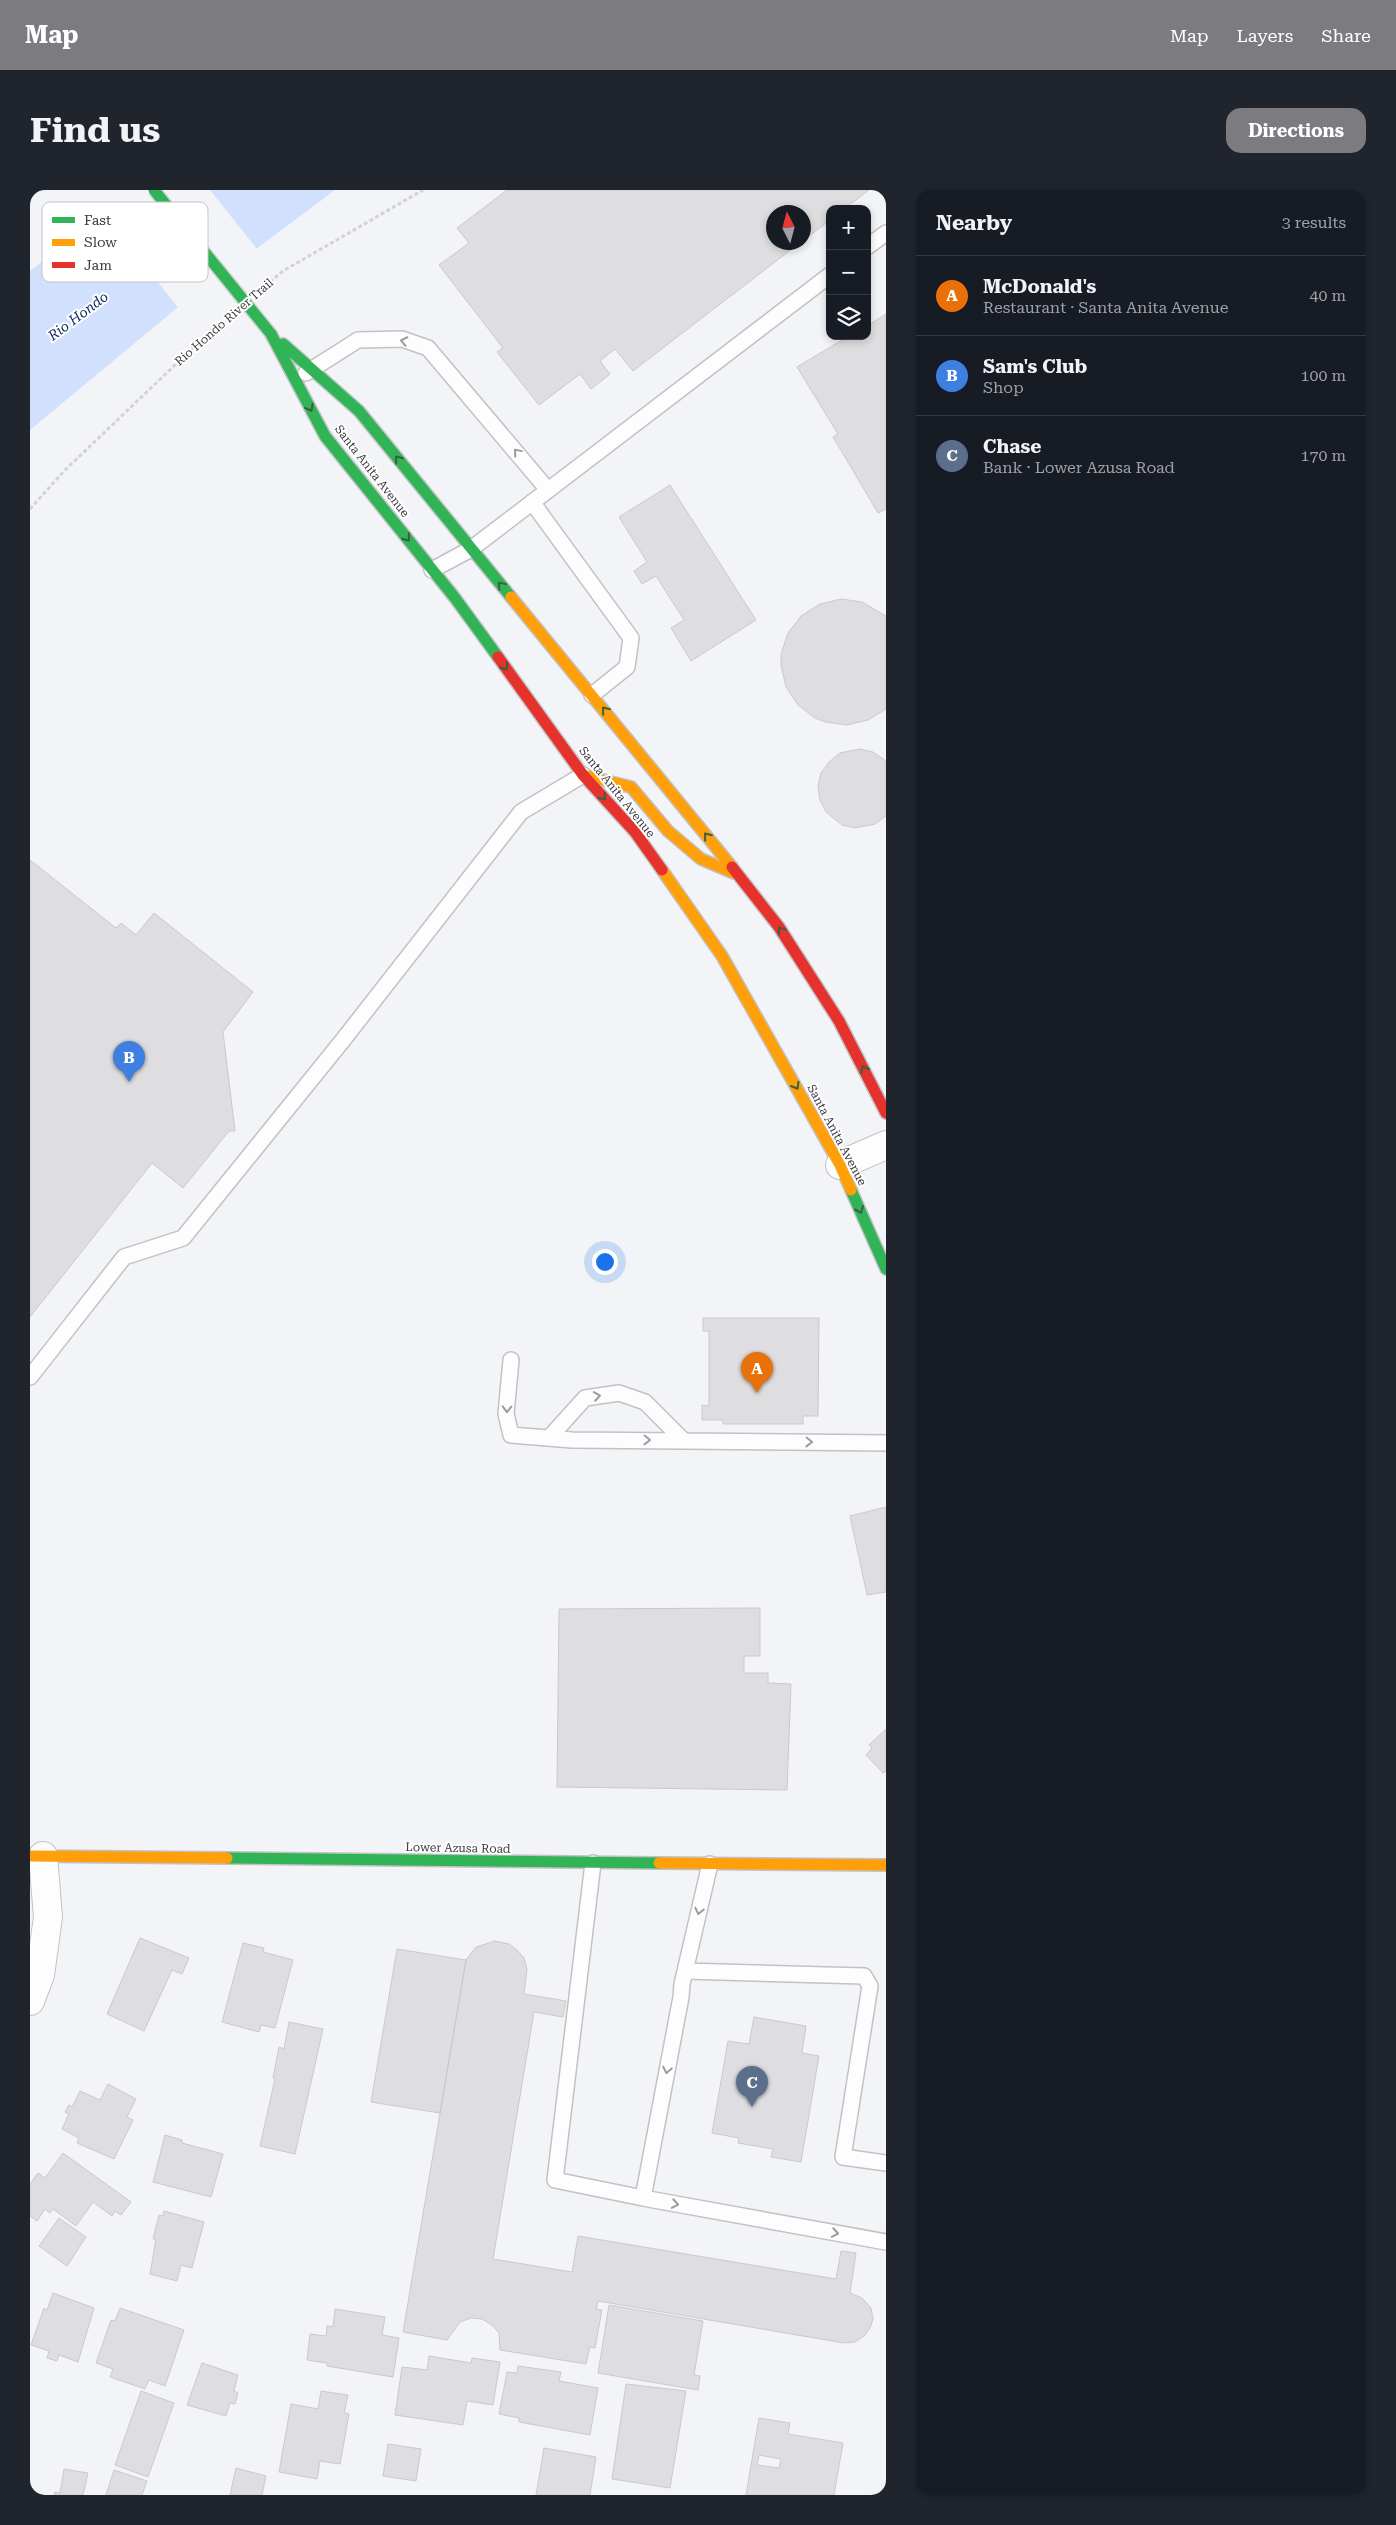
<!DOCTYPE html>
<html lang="en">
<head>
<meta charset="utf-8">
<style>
	body { margin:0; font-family:"Roboto Serif",serif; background:#20242c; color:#f1f3f6 }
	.controls { position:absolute; right:15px; top:15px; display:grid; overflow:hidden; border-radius:10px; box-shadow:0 2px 8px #0003 }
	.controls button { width:45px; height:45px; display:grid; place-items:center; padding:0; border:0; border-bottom:1px solid #363941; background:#171b24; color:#f1f3f6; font:25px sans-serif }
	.compass { position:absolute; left:736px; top:15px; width:45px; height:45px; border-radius:50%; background:#171b24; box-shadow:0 2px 8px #0003; rotate:354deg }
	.you { position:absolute; left:574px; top:1071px; width:18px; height:18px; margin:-12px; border:4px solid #fff; border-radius:50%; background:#1a73e8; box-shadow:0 0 0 8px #1a73e833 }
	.badge { display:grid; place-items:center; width:32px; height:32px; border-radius:50%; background:#7c7c80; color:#fff; font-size:16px; font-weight:700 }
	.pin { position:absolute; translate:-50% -41px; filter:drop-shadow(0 1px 2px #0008) }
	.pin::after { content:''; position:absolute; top:26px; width:18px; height:15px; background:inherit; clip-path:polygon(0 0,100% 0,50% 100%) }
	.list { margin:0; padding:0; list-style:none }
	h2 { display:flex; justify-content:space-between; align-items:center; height:65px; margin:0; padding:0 20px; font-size:21px }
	h2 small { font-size:16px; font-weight:400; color:#9ea1a6 }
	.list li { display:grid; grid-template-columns:32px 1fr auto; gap:15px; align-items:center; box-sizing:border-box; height:80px; padding:0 20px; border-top:1px solid #363941 }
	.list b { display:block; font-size:19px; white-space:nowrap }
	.list p { margin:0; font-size:16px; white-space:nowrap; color:#9ea1a6 }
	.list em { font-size:16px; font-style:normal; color:#9ea1a6 }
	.icon { flex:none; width:28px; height:28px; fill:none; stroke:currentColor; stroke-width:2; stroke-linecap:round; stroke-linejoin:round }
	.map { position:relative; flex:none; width:856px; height:2305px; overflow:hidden; border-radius:15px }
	header { display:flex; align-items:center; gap:30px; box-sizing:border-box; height:70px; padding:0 25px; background:#7c7c80; color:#fff }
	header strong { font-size:24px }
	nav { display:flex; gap:28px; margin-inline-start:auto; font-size:18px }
	.intro { display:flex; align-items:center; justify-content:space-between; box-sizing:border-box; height:120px; padding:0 30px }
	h1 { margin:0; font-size:35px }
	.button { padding:12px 22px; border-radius:15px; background:#7c7c80; color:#fff; font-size:18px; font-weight:700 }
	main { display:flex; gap:30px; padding:0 30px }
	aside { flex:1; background:#171b24; border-radius:15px; box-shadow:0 2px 8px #0003 }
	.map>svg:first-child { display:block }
</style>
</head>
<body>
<header>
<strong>Map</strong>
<nav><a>Map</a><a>Layers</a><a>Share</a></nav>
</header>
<div class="intro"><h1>Find us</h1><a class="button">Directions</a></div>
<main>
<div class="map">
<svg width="856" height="2305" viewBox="0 0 856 2305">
	<rect width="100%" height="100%" fill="#f3f4f8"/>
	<path fill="#d1e0fc" d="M104,0H305L147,118L0,240V81Z"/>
	<path fill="#f3f4f8" d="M100,0H180L227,59L149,119L73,22Z"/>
	<path fill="#dedddf" stroke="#cac9cb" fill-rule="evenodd" d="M477,0H839L814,19H800V30L774,50V22H744V52H771L603,181L585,159L570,171L580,184L561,199L550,184L509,215L467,162L473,158L409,75L439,53L427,38Z
		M856,124V319L848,323L803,247L808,244L767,177L819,146H837V136Z
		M640,295L726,430L661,471L641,438L654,430L626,386L612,394L604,381L617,372L589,327Z
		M811,409L832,412L856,426V519L838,530L817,535L795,532L785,528L768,515L756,497L751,475V464L758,443L771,426L790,414Z
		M830,559L843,562L856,571V626L845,634L825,638L812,635L796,622L790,610L788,596L791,583L799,572L810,563Z
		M0,670L86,738L91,733L106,745L124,723L223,802L193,842L205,941H199L153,998L122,973L0,1127Z
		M673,1128H789L788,1226H773V1234H693V1230H672V1215L679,1216V1141H673Z
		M856,1317V1402L837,1405L820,1326Z
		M730,1418V1466H714V1483H738V1493L761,1494L757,1600L527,1597L529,1419Z
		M856,1539V1581L853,1583L836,1565L842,1558L839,1555Z
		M110,1748L159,1768L152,1784L142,1780L114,1841L77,1824Z
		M465,1751L479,1754L488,1761L494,1768L497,1779L494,1804L536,1811L533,1827L504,1822L463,2069L542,2082L548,2046L806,2089L811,2061L826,2063L820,2103L832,2108L841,2118L843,2129L840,2138L834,2146L825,2152L814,2153L568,2111L566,2119L572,2120L565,2158L560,2157L556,2174L470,2160L469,2143L462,2135L452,2129L441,2128L430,2132L417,2150L373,2142L436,1770L446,1757Z
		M213,1753L234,1758L233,1762L263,1770L245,1838L231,1835L229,1842L192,1832Z
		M367,1759L436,1770L410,1923L341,1912Z
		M724,1827L776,1836L772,1863L789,1866L771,1972L741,1967L743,1959L708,1953L709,1948L682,1943L698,1851L719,1854Z
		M259,1832L293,1839L265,1964L230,1956L245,1889L243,1888L249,1857L254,1859Z
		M78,1894L106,1909L97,1927L103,1930L84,1969L47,1953L49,1948L32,1939L39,1924L35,1922L39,1915L42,1917L50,1901L70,1910Z
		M135,1945L152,1950V1953L193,1964L181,2007L123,1992Z
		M33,1963L101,2012L91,2025L85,2021L82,2026L63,2012L46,2036L23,2019L20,2023L15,2019L7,2031L0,2026V1994L8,1983L15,1988Z
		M134,2021L174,2032L162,2078L151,2075L147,2091L120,2084L126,2049H123L129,2025L133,2026Z
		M29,2028L56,2047L37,2076L9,2056Z
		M23,2103L64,2118L48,2172L29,2165L27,2171L17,2168L19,2161L1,2155L14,2118L17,2120Z
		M579,2115L673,2131L664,2185L670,2186L668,2200L568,2183Z
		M90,2118L154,2140L135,2196L119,2190L115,2199L80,2187L83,2179L66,2173L81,2130L85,2131Z
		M305,2119L355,2127L352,2145L369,2148L363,2187L297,2176V2173L277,2170L280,2144L296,2146L297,2136L303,2137Z
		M399,2166L441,2173L442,2168L470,2172L463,2215L437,2211L433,2235L365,2225L372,2177L397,2180Z
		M172,2173L208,2185L204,2201L208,2203L205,2214L200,2213L196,2226L157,2215Z
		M488,2176L531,2182L529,2191L568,2198L560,2245L489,2232V2228L469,2224L477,2182L487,2183Z
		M596,2194L656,2201L640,2298L582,2289Z
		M111,2201L144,2213L118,2287L85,2275Z
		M291,2201L318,2205L314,2223L319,2224L310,2274L290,2271L287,2289L249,2282L261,2214L288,2219Z
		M729,2228L760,2233L758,2244L813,2253L804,2305H716ZM729,2265L751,2269L749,2278L727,2275Z
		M358,2254L391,2259L386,2291L353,2286Z
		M514,2258L566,2267L560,2305H506Z
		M206,2278L236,2286L232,2305H200Z
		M34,2279L58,2283L53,2305H24L25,2302L30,2303Z
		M84,2280L117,2291L112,2305H76Z"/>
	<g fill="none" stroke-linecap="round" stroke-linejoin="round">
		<defs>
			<path id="lane" d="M837,57L856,43
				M276,183L328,150L372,149L398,158L518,300
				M502,312L601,448L597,477L562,505
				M402,380L441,359L800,85
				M481,1170L476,1224L481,1245L542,1250L856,1253
				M0,1187L94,1067L153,1048L313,850L491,622L553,585
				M519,1248L555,1208L589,1203L615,1212L654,1251
				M563,1673L525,1990L613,2008
				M680,1674L652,1794L651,1807L613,2008L856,2052
				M655,1781L834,1786L840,1796L813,1967L856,1973"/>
			<path id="street" d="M810,975L856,955
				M0,1811L10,1785L18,1727L13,1666"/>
			<path id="fast" d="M241,144L295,246L425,408L468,467
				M253,154L329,221L481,407
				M821,1000L856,1079
				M197,1668L629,1673"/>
			<path id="slow" d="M481,407L702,677
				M553,585L601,597L638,641L671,669L704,683
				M632,680L692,766L810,975L821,1000
				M0,1666L197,1668
				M629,1673L856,1675"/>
			<path id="jam" d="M468,467L553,585L605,642L632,680
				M702,677L749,737L809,831L856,923"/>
		</defs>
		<use href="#lane" stroke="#c2c2c5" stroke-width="18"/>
		<use href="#street" stroke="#c2c2c5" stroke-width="30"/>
		<use href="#fast" stroke="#c2c2c5" stroke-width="14"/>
		<use href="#slow" stroke="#c2c2c5" stroke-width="14"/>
		<use href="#jam" stroke="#c2c2c5" stroke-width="14"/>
		<path stroke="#d3d3d4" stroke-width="3" stroke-dasharray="4 2.5" stroke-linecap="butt" d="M240,92L253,81L393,0
			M0,319L35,280L190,132"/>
		<use href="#lane" stroke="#fdfdfe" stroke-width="15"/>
		<use href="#street" stroke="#fdfdfe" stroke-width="28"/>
		<use href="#fast" stroke="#30b455" stroke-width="11"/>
		<use href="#slow" stroke="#ff9f0a" stroke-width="11"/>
		<use href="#jam" stroke="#e5322d" stroke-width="11"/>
		<defs>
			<path id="fast-bridge" d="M124,0L241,144"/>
		</defs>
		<use href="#fast-bridge" stroke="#d0d0d2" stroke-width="14" stroke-linecap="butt"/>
		<use href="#fast-bridge" stroke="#30b455" stroke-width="11"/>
	</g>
	<defs><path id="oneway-chevron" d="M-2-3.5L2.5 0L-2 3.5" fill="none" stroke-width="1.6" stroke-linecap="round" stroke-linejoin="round" transform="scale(1.25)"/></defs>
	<g stroke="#9c9c9e">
		<use href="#oneway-chevron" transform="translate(374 151) rotate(-168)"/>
		<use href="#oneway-chevron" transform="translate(487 262) rotate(-130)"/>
		<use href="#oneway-chevron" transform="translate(567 1206) rotate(-9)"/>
		<use href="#oneway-chevron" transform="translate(477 1219) rotate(91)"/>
		<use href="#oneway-chevron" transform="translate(617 1250) rotate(1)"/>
		<use href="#oneway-chevron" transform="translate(779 1252) rotate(1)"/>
		<use href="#oneway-chevron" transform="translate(669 1721) rotate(103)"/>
		<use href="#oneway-chevron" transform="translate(637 1880) rotate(101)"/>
		<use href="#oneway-chevron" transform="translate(645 2014) rotate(10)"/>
		<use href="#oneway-chevron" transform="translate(805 2043) rotate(10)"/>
	</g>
	<g stroke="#386046">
		<use href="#oneway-chevron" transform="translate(280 218) rotate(61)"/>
		<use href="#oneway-chevron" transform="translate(368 269) rotate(-129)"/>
		<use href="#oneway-chevron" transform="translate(377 348) rotate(52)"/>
		<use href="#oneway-chevron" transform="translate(471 395) rotate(-130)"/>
		<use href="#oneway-chevron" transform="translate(475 477) rotate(54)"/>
		<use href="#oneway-chevron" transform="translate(575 520) rotate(-129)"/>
		<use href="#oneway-chevron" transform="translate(573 607) rotate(48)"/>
		<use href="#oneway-chevron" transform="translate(677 646) rotate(-129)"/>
		<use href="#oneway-chevron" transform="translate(751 740) rotate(-124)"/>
		<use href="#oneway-chevron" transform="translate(834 879) rotate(-117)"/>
		<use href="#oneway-chevron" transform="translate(766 896) rotate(60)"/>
		<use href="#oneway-chevron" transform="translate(830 1020) rotate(66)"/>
	</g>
	<g text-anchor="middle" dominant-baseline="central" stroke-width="4" stroke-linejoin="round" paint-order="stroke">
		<g font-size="12" fill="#3c3c3f" stroke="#fff">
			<text transform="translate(194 132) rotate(-41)">Rio Hondo River Trail</text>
			<text transform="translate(342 281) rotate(52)">Santa Anita Avenue</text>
			<text transform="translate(587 602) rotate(51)">Santa Anita Avenue</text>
			<text transform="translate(807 945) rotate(62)">Santa Anita Avenue</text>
			<text transform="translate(428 1658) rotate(1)">Lower Azusa Road</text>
		</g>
		<g font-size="14" font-style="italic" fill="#10285e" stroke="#fff">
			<text transform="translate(48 126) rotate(-37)">Rio Hondo</text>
		</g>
	</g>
	<rect x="12" y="12" width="166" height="80" rx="8" fill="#fff" stroke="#c4c4c5" stroke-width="1"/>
	<rect x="22" y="27" width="23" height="6" fill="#30b455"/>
	<rect x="22" y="49" width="23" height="7" fill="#ff9f0a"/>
	<rect x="22" y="72" width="23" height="6" fill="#e5322d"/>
	<g font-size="14" fill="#3c3c3f">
		<text x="54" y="35">Fast</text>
		<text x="54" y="57">Slow</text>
		<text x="54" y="80">Jam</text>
	</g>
</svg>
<div class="controls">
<button>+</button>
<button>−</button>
<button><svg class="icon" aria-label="layers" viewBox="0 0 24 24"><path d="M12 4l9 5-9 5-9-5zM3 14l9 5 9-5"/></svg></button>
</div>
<svg class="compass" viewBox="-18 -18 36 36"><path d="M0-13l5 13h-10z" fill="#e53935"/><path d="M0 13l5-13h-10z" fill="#9ea1a6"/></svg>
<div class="you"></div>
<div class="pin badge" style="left:727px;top:1203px;background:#e8710a">A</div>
<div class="pin badge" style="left:99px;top:892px;background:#3f7fe0">B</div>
<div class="pin badge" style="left:722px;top:1917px;background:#5c6f8a">C</div>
</div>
<aside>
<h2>Nearby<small>3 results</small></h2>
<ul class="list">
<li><span class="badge" style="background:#e8710a">A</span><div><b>McDonald's</b><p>Restaurant · Santa Anita Avenue</p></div><em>40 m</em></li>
<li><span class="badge" style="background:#3f7fe0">B</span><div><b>Sam's Club</b><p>Shop</p></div><em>100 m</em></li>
<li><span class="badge" style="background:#5c6f8a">C</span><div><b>Chase</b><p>Bank · Lower Azusa Road</p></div><em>170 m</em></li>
</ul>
</aside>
</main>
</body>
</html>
